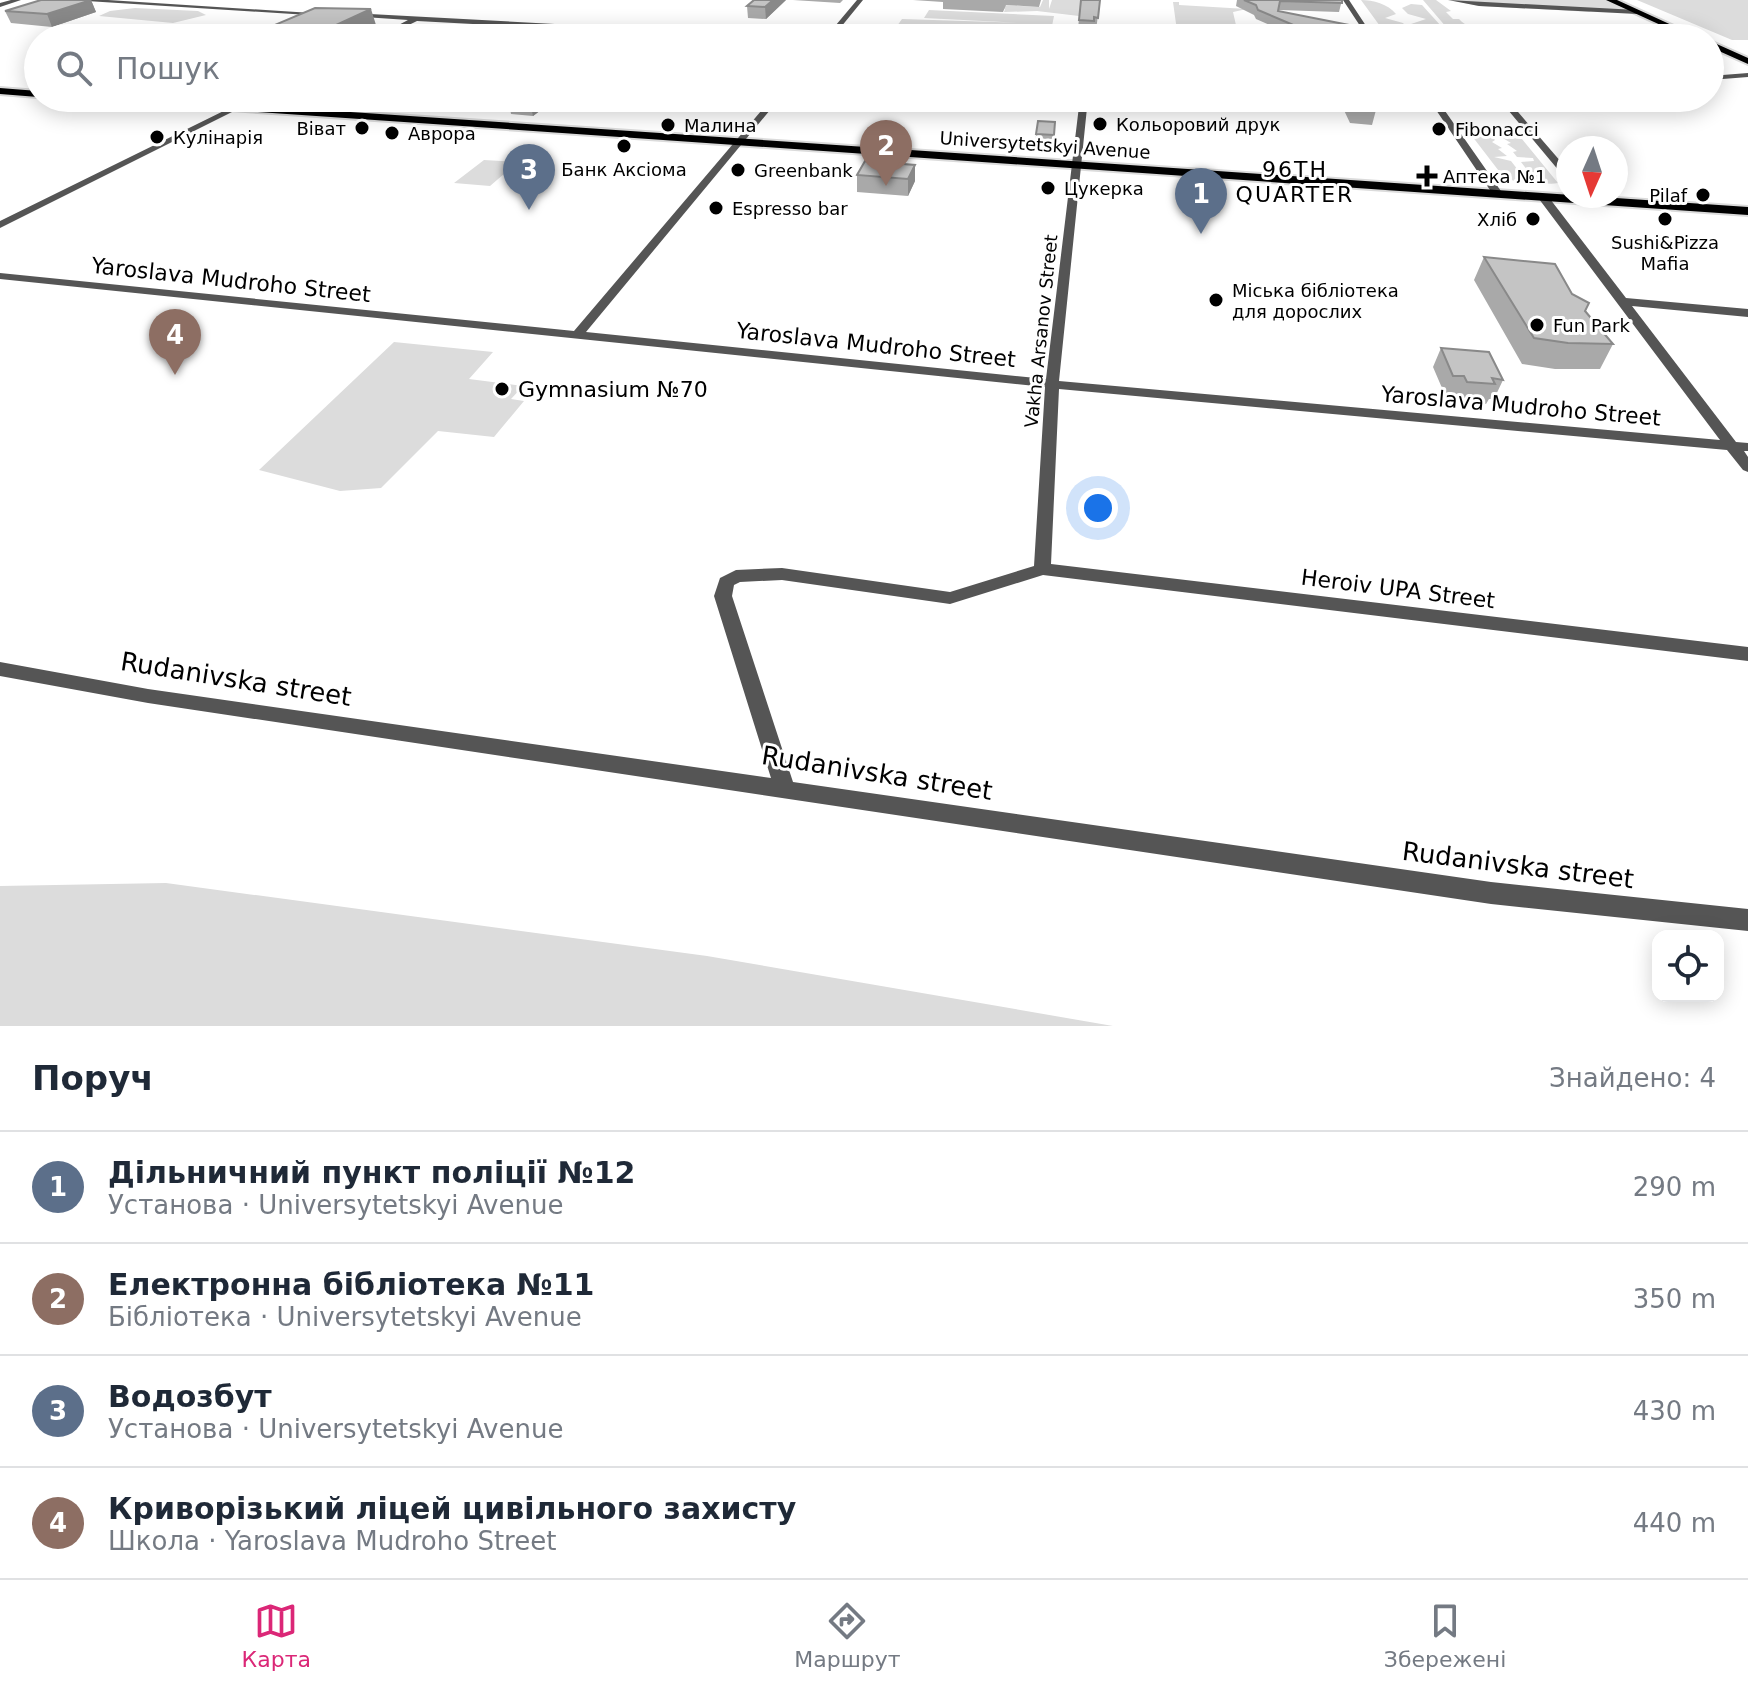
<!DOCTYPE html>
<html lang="uk">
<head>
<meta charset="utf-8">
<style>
	body { margin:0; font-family:"DejaVu Sans",sans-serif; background:#f6f6f7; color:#1f2937 }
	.controls { position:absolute; right:24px; bottom:24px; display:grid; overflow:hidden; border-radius:16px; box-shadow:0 4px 20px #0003 }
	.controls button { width:72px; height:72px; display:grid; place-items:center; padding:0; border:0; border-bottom:2px solid #e0e1e3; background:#fff; color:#1f2937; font:40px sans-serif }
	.compass { position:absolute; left:1556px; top:136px; width:72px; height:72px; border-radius:50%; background:#fff; box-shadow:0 4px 20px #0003; rotate:183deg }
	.you { position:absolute; left:1098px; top:508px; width:28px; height:28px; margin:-20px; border:6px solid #fff; border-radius:50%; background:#1a73e8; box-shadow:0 0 0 12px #1a73e833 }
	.badge { display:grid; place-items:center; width:52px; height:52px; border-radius:50%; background:#db2777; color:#fff; font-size:26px; font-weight:700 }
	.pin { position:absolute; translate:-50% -66px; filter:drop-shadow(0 2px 4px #0008) }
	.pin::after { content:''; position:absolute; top:42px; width:28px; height:24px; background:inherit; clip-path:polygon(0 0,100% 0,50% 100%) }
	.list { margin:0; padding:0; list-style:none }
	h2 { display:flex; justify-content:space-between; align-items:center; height:104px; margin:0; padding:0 32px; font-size:34px }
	h2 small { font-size:26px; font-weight:400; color:#747a83 }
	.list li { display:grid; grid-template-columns:52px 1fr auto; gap:24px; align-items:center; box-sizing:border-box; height:112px; padding:0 32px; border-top:2px solid #e0e1e3 }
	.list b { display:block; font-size:30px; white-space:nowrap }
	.list p { margin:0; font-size:26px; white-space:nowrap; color:#747a83 }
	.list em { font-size:26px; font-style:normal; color:#747a83 }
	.icon { flex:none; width:44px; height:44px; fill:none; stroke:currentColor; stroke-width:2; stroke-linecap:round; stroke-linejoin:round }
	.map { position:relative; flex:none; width:1748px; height:1026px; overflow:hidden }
	.search { position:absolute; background:#fff; box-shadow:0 4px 20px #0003; left:24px; right:24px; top:24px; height:88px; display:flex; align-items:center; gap:20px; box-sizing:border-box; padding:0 28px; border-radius:44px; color:#747a83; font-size:30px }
	.sheet { height:552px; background:#fff }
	nav { display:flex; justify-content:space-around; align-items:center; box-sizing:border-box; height:112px; border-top:2px solid #e0e1e3; background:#fff; font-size:22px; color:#747a83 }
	nav a { display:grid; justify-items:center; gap:4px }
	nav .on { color:#db2777 }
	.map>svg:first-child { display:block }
</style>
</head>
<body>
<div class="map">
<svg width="1748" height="1026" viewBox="0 0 1748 1026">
	<rect width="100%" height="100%" fill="#fff"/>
	<path fill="#dcdcdc" d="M1043,0H1049V9L1052,0H1082L1079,16L1037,11L1004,12L1005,9L1001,8V5L1040,7Z
		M1361,0C1373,0 1388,4 1396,14L1385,18L1403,23L1409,30L1385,33Z
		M1423,0H1436L1451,11L1446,12L1453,19H1459C1472,34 1491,25 1505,37L1453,35Z
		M1451,0H1610L1637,12L1589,11L1591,12L1444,4L1479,6Z
		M1637,0H1748V40H1732Z
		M1173,2H1179V5L1247,9L1233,12L1238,34L1234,33L1239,38H1178Z
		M1411,4L1422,5L1451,37L1414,29L1411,24L1426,19L1408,14L1402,8Z
		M135,8L198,11L206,15L173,23L99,16L110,11Z
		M929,10L1054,16L1052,26H1038L1052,32L1054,36L889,37L902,19L1023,23L924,18Z
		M1472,136H1492L1495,140L1492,142L1502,148L1498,149L1507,156L1494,157L1511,161L1525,179L1522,182L1505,179Z
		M1501,137L1522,139L1558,183C1540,187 1531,175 1521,162L1534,161L1533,158L1517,157L1513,152L1517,151L1507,144L1511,143Z
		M484,160L518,162L490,186L454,183Z
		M394,342L493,352L469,379L523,386L511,399L524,401L494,437L438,431L381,488L340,491L259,470Z
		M166,883L707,956L1113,1026H0V886Z"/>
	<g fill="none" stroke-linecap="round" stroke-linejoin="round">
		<defs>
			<path id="major" d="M1606,0H1617L1700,38H1689Z
				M1710,41L1748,58V64L1710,47Z
				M0,88L38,91V97L0,94Z
				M95,98H145L1748,207V215L100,101Z"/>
		</defs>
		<use href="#major" stroke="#dbdbdb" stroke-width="4"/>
		<path fill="#555" fill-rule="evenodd" d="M11,0H21L0,7V3Z
			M71,0H108L327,14L324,16Z
			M857,0H863L832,38H825Z
			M1343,0H1349L1374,38H1368Z
			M1448,0L1637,10L1640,12L1637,14L1479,6Z
			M351,13L777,36L780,38H738L417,21L382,38H374L408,20L349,16Z
			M1748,73V77L1710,80V76Z
			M250,98H260L0,228V221Z
			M772,98H780L586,332L1046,379L1080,98H1088L1059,381L1720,440L1539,199V195H1547L1626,298L1748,309V317L1632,306L1736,442L1748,443V451H1744L1748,457V472L1743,470L1727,450L1059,389L1051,564L1748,647V661L1043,575L950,604L782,580L740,582L734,585L732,596L793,782L1491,882L1748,909V931L1491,904L148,703L0,676V662L148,689L771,778L714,596L720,578L736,570L782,568L950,592L1034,566L1045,387L0,279V273L574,331Z
			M1428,98H1436L1503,194L1502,196H1494Z
			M1498,98H1506L1568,170V179L1565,178Z"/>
		<use href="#major" fill="#000" fill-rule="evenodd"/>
	</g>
	<path fill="#a9a9a9" d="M91,0L96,12L52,27L11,23L5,11Z
		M786,0L766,19L748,18L747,6Z
		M793,0H843L840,3Z
		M913,0H1041L1039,7L1006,5L1003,12L943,9V2Z
		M1081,0H1100L1095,38H1077Z
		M1237,0H1342L1339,12L1279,10L1278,11L1370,38H1282L1283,31L1256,19L1254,15L1236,6Z
		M508,98H557L533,116L511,114Z
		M1344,98H1370L1376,110L1372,125L1350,123L1342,106Z
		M1055,122L1052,151L1035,150L1036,134Z
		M915,165V181L908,196L857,192V175Z
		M1484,257L1572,294L1613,344L1600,369H1555L1522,364L1474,280Z
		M1441,348L1503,380L1494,399H1489L1486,404L1458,402L1456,396L1445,395L1433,367Z"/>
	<path fill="#898989" d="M91,0L96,12L52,27L47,14Z
		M773,0H786L766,19L765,7Z
		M371,9L376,25L348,38H308Z
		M529,98H557L533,116Z
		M915,165V181L908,196V179Z"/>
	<path fill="#c4c4c4" stroke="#898989" stroke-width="2" d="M41,0H91L47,14L5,11Z
		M754,0H773L765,7L747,6Z
		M1081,0H1100L1098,18L1094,17V21L1079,20Z
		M1244,0H1342V3L1280,1L1278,11L1364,28L1370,38H1317L1284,36V28L1298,27L1258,10L1256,5Z
		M315,8L371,9L308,38H244Z
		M1349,98H1370L1376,110L1354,108Z
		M1038,121L1055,122L1054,135L1036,134Z
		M865,161L915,165L908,179L857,175Z
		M1484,257L1555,264L1572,294L1589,303L1585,311L1613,344L1568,343L1534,338Z
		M1441,348L1489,352L1503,380L1492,378L1495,384L1467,382L1464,376H1453Z"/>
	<g fill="#000" stroke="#fff" stroke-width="3">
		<circle cx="1100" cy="124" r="8"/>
		<circle cx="668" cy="125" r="8"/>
		<circle cx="362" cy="128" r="8"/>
		<circle cx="1439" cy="129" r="8"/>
		<circle cx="392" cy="133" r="8"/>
		<circle cx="157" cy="137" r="8"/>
		<circle cx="624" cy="146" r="8"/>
		<circle cx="738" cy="170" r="8"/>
		<path d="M1423 164h8v8h8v8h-8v8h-8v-8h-8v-8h8z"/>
		<circle cx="1048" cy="188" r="8"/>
		<circle cx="1703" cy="195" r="8"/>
		<circle cx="716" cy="208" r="8"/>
		<circle cx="1533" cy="219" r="8"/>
		<circle cx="1665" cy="219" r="8"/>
		<circle cx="1216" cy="300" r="8"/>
		<circle cx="1537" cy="325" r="8"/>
		<circle cx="502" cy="389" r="8"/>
	</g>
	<g text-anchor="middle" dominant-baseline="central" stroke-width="6" stroke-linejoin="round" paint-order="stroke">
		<g font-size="18" fill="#000" stroke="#fff" text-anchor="start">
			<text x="1116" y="124">Кольоровий друк</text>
			<text x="684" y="125">Малина</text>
			<text x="346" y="128" text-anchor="end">Віват</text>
			<text x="1455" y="129">Fibonacci</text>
			<text x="408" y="133">Аврора</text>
			<text x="173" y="137">Кулінарія</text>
			<text x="624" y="169" text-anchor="middle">Банк Аксіома</text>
			<text x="754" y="170">Greenbank</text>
			<text x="1443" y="176">Аптека №1</text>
			<text x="1064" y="188">Цукерка</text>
			<text x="1687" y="195" text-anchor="end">Pilaf</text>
			<text x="732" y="208">Espresso bar</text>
			<text x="1517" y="219" text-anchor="end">Хліб</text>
			<text x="1665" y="242" text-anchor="middle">Sushi&amp;Pizza<tspan x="1665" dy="21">Mafia</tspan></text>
			<text x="1232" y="290">Міська бібліотека<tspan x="1232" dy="21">для дорослих</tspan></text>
			<text x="1553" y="325">Fun Park</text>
		</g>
		<g font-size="18" fill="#000" stroke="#fff">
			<text transform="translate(1045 145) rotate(4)">Universytetskyi Avenue</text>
			<text transform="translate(1041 331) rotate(-84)">Vakha Arsanov Street</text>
		</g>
		<g font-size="22" letter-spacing="2" fill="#000" stroke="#fff">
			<text x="1295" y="169">96TH<tspan x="1295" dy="25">QUARTER</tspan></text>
		</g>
		<g font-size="22" fill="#000" stroke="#fff">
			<text transform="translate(231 280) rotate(6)">Yaroslava Mudroho Street</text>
			<text transform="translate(876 345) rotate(6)">Yaroslava Mudroho Street</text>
			<text transform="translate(1521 406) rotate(5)">Yaroslava Mudroho Street</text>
			<text transform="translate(1398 589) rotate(7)">Heroiv UPA Street</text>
		</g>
		<g font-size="22" fill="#000" stroke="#fff" text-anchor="start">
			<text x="518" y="389">Gymnasium №70</text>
		</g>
		<g font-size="26" fill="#000" stroke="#fff">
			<text transform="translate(236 679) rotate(9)">Rudanivska street</text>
			<text transform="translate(877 773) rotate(9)">Rudanivska street</text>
			<text transform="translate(1518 865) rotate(7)">Rudanivska street</text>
		</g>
	</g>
</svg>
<div class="controls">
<button><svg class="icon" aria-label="locate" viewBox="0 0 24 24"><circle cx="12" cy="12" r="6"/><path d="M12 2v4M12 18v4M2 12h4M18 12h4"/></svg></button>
</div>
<svg class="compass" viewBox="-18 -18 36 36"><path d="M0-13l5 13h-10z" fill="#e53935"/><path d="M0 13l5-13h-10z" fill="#747a83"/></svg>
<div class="you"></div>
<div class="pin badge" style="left:1201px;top:234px;background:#5c6f8a">1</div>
<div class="pin badge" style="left:886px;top:186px;background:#8d6e63">2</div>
<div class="pin badge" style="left:529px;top:210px;background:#5c6f8a">3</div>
<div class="pin badge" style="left:175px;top:375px;background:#8d6e63">4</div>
<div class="search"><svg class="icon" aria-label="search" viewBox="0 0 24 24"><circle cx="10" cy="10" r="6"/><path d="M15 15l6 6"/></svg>Пошук</div>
</div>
<section class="sheet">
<h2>Поруч<small>Знайдено: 4</small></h2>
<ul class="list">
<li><span class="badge" style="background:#5c6f8a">1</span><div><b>Дільничний пункт поліції №12</b><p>Установа · Universytetskyi Avenue</p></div><em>290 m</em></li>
<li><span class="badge" style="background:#8d6e63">2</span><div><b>Електронна бібліотека №11</b><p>Бібліотека · Universytetskyi Avenue</p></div><em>350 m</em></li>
<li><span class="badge" style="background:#5c6f8a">3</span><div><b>Водозбут</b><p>Установа · Universytetskyi Avenue</p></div><em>430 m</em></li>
<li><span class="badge" style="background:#8d6e63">4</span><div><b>Криворізький ліцей цивільного захисту</b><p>Школа · Yaroslava Mudroho Street</p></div><em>440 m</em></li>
</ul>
</section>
<nav>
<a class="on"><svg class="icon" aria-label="map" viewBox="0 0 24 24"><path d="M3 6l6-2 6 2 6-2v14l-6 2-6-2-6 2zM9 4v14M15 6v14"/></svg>Карта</a>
<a><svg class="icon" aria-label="directions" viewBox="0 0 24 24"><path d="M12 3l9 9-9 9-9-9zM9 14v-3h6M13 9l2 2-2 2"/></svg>Маршрут</a>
<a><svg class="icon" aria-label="saved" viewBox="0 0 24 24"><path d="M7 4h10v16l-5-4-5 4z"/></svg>Збережені</a>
</nav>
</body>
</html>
